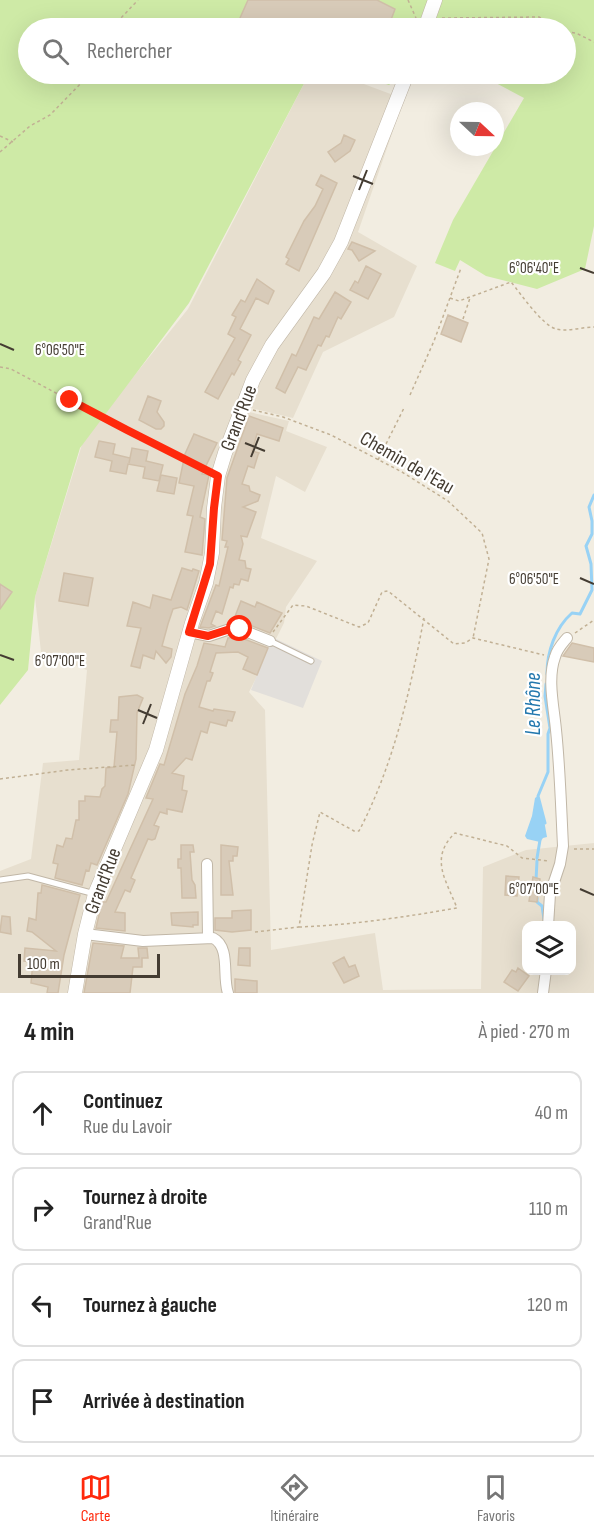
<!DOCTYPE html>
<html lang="fr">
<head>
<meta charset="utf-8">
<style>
	body { margin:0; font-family:"Sofia Sans Condensed",sans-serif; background:#f6f6f6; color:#222 }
	.controls { position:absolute; right:18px; bottom:18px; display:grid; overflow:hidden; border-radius:12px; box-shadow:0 6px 24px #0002 }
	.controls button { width:54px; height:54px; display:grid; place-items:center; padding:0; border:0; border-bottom:2px solid #e0e0e0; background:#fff; color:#222; font:30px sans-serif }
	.compass { position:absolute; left:450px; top:102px; width:54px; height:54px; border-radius:50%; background:#fff; box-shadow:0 6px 24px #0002; rotate:112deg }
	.scale { position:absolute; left:18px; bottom:15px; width:142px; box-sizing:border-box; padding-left:6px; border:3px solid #443c32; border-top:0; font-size:16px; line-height:21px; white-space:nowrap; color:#443c32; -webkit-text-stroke:4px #fff; paint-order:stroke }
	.stop { position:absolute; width:18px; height:18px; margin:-14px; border:4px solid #ff290c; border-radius:50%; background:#fff }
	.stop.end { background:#ff290c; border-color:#fff; box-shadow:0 2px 6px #0008 }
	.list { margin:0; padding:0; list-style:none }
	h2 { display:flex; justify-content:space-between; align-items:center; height:78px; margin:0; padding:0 24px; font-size:26px }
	h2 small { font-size:20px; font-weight:400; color:#767676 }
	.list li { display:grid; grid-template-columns:39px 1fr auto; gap:18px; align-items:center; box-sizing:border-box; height:84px; margin:0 12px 12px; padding:0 12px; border:2px solid #e0e0e0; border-radius:12px }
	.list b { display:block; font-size:22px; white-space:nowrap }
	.list p { margin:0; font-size:20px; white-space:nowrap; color:#767676 }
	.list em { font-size:20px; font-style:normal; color:#767676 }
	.icon { flex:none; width:33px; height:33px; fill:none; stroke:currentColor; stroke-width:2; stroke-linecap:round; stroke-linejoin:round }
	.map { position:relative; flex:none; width:594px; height:993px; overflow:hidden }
	.search { position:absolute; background:#fff; box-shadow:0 6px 24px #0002; left:18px; right:18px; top:18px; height:66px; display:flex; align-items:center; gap:15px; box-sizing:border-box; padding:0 21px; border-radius:33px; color:#767676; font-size:22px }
	.sheet { height:462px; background:#fff }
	nav { display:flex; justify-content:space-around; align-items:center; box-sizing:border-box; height:84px; border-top:2px solid #e0e0e0; background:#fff; font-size:16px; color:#767676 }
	nav a { display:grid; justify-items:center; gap:3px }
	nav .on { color:#ff290c }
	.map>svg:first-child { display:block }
</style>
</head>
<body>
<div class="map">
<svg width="594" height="993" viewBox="0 0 594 993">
	<rect width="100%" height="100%" fill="#f2ede1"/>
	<path fill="#e7dfcf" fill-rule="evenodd" d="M309,74H337L404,99L358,232L417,266L394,317L323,352L293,418L251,408L249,412L289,421L286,431L327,447L305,492L276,476L261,538L317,561L286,607L284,623L249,692L265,710L271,950L375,933L383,990L481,989L483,867L526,850L594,843V993H0V871L31,859L43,763L79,760L87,670L41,652L35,597L84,438L188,309ZM526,926H572V970H526Z"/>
	<path fill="#ceeaa6" d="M0,0H594V226L585,269L537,289L486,276L460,260L455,271L435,263L453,220L524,98L479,74H566V28H28V74H309L189,303L80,448L35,597L28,670L0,705Z
		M356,74H402L389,85Z"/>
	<path fill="#e2dfdb" d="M272,637L322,661L303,708L251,690Z"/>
	<path fill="#98d2f5" d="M538,796L542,809L547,837L543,838L540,842L527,839L525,836L532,816L535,798Z"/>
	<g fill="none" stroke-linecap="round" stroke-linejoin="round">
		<path stroke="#98d2f5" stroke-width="3" d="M547,674C547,652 555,628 572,613L580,614L592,590L591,564L586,546L592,534V521L589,507L594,495
			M545,823L538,796L548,772V734L550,728L545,696L546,684
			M537,858L540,840
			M536,880L537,861
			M537,898V902L542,906L544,919"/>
	</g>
	<path fill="#d8cbb9" stroke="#d0bfa9" stroke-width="1.5" d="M248,0H377L395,9L388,28H269L240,18Z
		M344,135L355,140L350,151L335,162L328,152L341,143Z
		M321,175L337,183L299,271L286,264L289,259L286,257L304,221L315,206L323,189L316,185Z
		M352,242L375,251L359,261L352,250L348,249Z
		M366,266L381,274L368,299L350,290L355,281L358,283Z
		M257,279L274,291L268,304L256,298L240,329L251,335L238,360L241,362L234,375L232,373L218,399L205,392L235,338L228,334L236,317L232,315L241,300L245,302Z
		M335,292L351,302L341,319L338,317L329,337L326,336L321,346L318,345L306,370L298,367L285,393L276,388L292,354L296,356L314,317L319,319Z
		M448,315L468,323L461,342L441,334Z
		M148,396L161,401L157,412L164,422V426L161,429H156L139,420Z
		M249,416L283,428L279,441L257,434L252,451L259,453L258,455L254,468L248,466L242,484L249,486L250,491L260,495L258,501L243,507L256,512L247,537L241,536L243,544L239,560L245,561L246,568L251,569L248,581L241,579L239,585L234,584L233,588L230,587L222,614L216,611L211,624L215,626L209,628L200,627L216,585L219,586L228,547H225L227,541L222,540L227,478Z
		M194,434L217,443L202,474L209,475L200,517L205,519L202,555L185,552L193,516L187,515L194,486L179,483L185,454Z
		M99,441L115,444L113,454L130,458L129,463L132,448L148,451L146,461L163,465L159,481L143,478L145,467L128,464L126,474L110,471L112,461L95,457Z
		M161,475L177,478L174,494L157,491Z
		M182,568L192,571L193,569L199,571L187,610L181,607L173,609L168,624L162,646L172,649L171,657L166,663L156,651L154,659L143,655L140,668L131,666L141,628L127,626L133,602L150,608L153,595L171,600Z
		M64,573L93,578L88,606L59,601Z
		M0,584L12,592L0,609Z
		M241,601L255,607L257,602L282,613L270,633L234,619Z
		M239,637L268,648L257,675L243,669L248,657L238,652L216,653L210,672L213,673L210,681H207L199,707L213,711L214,709L235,712L232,721L228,720L226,726L210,722L207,733L201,731L192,760L186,758L172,773L184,776L182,790L187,791L182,812L167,809V814L160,812L154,825L159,827L155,839L152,840L148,839L131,878L135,880L130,892L125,890L115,912L125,913V931L96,928L102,902H106L153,799L146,798L160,764L164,765L185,694L197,666L204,643L225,647L228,638Z
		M572,643L594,648V662L563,656Z
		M137,695L143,698L137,713L136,759L128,794L97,865L91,863L89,871L86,870L82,885L55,878L58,864L53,863L57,845L63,847L66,838L72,839L76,820H79V801H85V796L100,797L102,789L105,786L106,768L114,767L117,732H110L111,720H118L119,697Z
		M181,845H193L194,852H190L192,880L195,885L196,898H182L181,868H178V859H181Z
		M221,845L238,847L237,856H233V861H229L233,895H221Z
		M506,876L519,877L517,896L505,895Z
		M533,877L540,879L537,902L529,901Z
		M42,885L80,895L64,955L58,993H47L48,987L31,983L33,962L24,961L25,948L56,951L32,932L27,931L29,918L36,920L38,893H41Z
		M251,910V930L232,932L215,930V918H232V911Z
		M198,912V925H193V927L172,925L171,913Z
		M2,916L10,917L11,934L0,932Z
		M93,943L124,946L121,958H139L138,948H147L148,958H142V967H133L130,993H84Z
		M239,948H250V966L238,965Z
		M344,957L349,967L355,965L359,976L344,983L333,963Z
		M518,968L529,976L518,991L504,982L512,970L516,972Z
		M235,979L257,981V993H235Z"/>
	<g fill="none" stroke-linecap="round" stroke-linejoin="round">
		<defs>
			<path id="service" d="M270,641L311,661
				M0,880L28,876L95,894"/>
			<path id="minor" d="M189,632L209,636L227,630L240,629L270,641
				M207,864L208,938
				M548,926L550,894L560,864L563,846C561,807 560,768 556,730C554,707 547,679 555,657C557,649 562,644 567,638
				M85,934L143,941L213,938C231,947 222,977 228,993
				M543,993L546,970"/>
			<path id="tertiary" d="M425,28L435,0
				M75,993L85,934L95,894L156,750L192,623L206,583L212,553L214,508L218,476L225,453L253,380L272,345L324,273L341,242L407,74"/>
		</defs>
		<use href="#service" stroke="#c1b7a7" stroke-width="7"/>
		<use href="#minor" stroke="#c1b7a7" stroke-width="12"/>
		<use href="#tertiary" stroke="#c1b7a7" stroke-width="15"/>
		<path stroke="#c1b094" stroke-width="1.5" stroke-dasharray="3 3" stroke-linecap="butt" d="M408,0L416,18
			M442,18L539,17L558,28
			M115,28L121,18L138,0
			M566,32L576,33L594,42
			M0,136L13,142
			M0,152L30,126L50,115L90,74
			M450,298L459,301L511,282C521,294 542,325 556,329C568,332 582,327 594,327
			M463,319L470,298
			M0,367L11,369L127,431L207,470
			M410,395L434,341L461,268
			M253,410L283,417L331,435L402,472L448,501L482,533L489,559L473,638
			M378,460L404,408
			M273,632L293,605L306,606L359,627L368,623L382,592L388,591L454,644L465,643L473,638L544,655
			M575,633L594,620
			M0,779L68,770L136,765
			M574,849H594
			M299,927C352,925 405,917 457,908C446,880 429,858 455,833L507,846L522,858L549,861
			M255,932L299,927L312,845L320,812L354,831H359C394,764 410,691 424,618"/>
		<use href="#service" stroke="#fff" stroke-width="5"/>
		<use href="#minor" stroke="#fff" stroke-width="10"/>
		<use href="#tertiary" stroke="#fff" stroke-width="14"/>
	</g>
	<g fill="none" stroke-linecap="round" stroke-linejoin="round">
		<path stroke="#ff290c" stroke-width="8" d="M70,400L127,430L218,476L214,508L210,564L189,632L208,636L227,630L240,629"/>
	</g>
	<path fill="none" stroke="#443c32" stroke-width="2" d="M353,176L373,184M359,190L367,170M580,268L594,273M0,344L14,350M245,443L265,451M251,457L259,437M580,578L594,584M0,655L14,660M138,710L157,718M143,724L151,704M580,889L594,895"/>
	<g text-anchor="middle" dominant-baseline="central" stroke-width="4.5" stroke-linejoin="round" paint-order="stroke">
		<g font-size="20" fill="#443c32" stroke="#fff">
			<text transform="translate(239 418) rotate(-69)">Grand'Rue</text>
			<text transform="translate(407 463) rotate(30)">Chemin de l'Eau</text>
			<text transform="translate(103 881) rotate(-69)">Grand'Rue</text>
		</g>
		<g font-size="21" font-style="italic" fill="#2378ae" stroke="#fff">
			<text transform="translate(533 704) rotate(-90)">Le Rhône</text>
		</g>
	</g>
	<g font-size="15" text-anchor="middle" fill="#443c32" stroke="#fff" stroke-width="4.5" stroke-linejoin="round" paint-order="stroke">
		<text x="534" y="273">6°06'40"E</text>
		<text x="60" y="355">6°06'50"E</text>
		<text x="534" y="584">6°06'50"E</text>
		<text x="60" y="666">6°07'00"E</text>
		<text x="534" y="894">6°07'00"E</text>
	</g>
</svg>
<div class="controls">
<button><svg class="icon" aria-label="layers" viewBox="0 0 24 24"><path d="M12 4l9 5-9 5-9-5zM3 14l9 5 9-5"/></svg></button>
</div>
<svg class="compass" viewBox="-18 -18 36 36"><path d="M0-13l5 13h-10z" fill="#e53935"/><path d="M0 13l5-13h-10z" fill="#767676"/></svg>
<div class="scale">100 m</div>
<div class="stop" style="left:240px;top:629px"></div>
<div class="stop end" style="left:70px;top:400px"></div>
<div class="search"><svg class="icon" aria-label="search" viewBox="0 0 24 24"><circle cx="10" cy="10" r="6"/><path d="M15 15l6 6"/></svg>Rechercher</div>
</div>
<section class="sheet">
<h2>4 min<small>À pied · 270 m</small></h2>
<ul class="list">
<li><svg class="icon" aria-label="ahead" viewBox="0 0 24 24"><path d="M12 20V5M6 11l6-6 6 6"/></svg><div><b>Continuez</b><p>Rue du Lavoir</p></div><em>40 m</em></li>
<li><svg class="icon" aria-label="right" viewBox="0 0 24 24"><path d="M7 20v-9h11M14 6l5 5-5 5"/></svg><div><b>Tournez à droite</b><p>Grand'Rue</p></div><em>110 m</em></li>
<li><svg class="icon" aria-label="left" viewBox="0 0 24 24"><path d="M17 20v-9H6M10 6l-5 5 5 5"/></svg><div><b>Tournez à gauche</b></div><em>120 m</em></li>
<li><svg class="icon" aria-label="arrive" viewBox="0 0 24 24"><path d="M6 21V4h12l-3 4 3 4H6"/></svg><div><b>Arrivée à destination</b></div></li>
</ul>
</section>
<nav>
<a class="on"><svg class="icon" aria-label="map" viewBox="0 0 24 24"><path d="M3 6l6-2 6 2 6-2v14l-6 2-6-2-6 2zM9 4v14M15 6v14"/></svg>Carte</a>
<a><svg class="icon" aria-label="directions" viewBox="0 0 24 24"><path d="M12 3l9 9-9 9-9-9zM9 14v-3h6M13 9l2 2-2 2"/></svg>Itinéraire</a>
<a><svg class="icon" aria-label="saved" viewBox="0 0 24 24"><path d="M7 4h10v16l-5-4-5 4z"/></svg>Favoris</a>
</nav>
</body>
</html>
